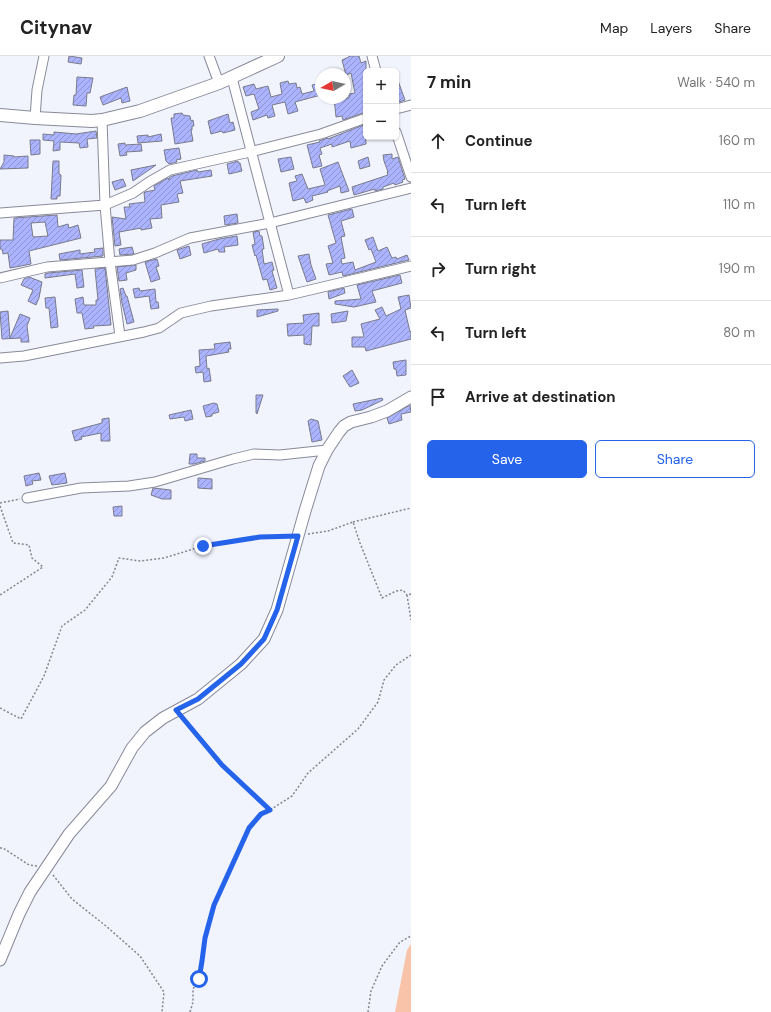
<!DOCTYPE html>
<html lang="en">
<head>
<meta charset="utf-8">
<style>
	body { margin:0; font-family:"DM Sans",sans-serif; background:#f2f2f2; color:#222 }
	.controls { position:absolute; right:12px; top:12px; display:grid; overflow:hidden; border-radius:6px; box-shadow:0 1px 3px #0004 }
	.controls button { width:36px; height:36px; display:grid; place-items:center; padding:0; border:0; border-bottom:1px solid #e0e0e0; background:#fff; color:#222; font:20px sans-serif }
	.compass { position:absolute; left:315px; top:12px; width:36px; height:36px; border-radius:50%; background:#fff; box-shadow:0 1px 3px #0004; rotate:261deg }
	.stop { position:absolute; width:12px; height:12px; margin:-9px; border:3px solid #2563eb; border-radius:50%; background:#fff }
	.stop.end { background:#2563eb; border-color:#fff; box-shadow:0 1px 4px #0008 }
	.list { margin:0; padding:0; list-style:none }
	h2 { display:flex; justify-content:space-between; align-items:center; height:52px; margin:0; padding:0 16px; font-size:17px }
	h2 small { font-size:13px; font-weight:400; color:#767676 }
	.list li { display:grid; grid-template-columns:26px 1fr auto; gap:12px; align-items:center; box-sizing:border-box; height:64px; padding:0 16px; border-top:1px solid #e0e0e0 }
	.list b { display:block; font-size:15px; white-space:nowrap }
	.list em { font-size:13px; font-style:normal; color:#767676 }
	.actions { display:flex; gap:8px; padding:12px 16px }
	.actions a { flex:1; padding:9px 0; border:1px solid #2563eb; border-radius:6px; text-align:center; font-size:14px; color:#2563eb }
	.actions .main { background:#2563eb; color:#fff }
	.icon { flex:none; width:22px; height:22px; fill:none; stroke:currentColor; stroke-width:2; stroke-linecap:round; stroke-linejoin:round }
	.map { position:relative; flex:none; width:411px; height:956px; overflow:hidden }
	header { display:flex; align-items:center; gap:24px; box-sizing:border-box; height:56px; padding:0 20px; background:#fff; border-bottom:1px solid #e0e0e0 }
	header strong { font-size:19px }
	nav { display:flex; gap:22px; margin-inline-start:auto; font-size:14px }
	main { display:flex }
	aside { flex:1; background:#fff }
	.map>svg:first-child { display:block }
</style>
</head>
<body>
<header>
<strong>Citynav</strong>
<nav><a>Map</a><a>Layers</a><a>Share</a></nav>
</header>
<main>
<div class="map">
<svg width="411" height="956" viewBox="0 0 411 956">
	<defs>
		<pattern id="building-hatch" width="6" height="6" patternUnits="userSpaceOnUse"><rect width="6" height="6" fill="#acb4ff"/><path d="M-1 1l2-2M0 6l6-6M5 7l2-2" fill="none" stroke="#8c93cf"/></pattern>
	</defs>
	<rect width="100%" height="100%" fill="#f1f3fd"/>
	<path fill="#f8c3a8" d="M411,888V956H395L407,894Z"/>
	<path fill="url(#building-hatch)" stroke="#797b8a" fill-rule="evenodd" d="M69,0L82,2L81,8L68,6Z
		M349,0H359L361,7L366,5V56L343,64L342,60L336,61L334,42H349V38L355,37L351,17L346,19L342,4L349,1Z
		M77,21L93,22L90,37H87L86,50L73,49L74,39H76Z
		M397,22L405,44L396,47V23Z
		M288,25L289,28L296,27L297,32L300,31L302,38L314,35L312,29L321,27V39L295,46L298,55L288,58L285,46L272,49L275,60L268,62L267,59L253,64L251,56L259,53L254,38L246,40L243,31L254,28L256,33L268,30L271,41L282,38L280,27Z
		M127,31L130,45L122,47L121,42L103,49L100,41Z
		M182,57L183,59L190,60L191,65L193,64L194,70H192V74H191L193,85L175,88L171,62H174V58Z
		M228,58L230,67L233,66L235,74L223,77L222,75L211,78L208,65Z
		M366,68V88L351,92L350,85L332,91V88L320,92L322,98L319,99L322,110L313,112L307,89L320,86L319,85L328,82V83Z
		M96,75L97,82L87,83L88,91L80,92L79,87L60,86V94L53,95L54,85L43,84V78L54,79V76L76,78Z
		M161,78L162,85L138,87L137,80L148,79V81Z
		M30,84H40V98L31,99Z
		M125,87V89L141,88L142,95L126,96L127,99L120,100L118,88Z
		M179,92L181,103L176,104L177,106L169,108L166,105L164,94Z
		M392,98V103L398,101L405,123L402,124L403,126L395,129L394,127L383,131V133L375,135V133L371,134L354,139L352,131L388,119L387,116H388L384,105L383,99Z
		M4,99L14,100V101L28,100V112L0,113L4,106Z
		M291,101L294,113L281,116L278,103Z
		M368,101L370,110L360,113L358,105Z
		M53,105H59V118L61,119L60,140H57V143H51Z
		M238,105V107H240L242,115L229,118L227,108Z
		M338,106L349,135L341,137L340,130L327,135L328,136L312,140L313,144L306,147L304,142L293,145L289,127L297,125L295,120L302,118L308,133L325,129L320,113Z
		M156,109L133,125L131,114Z
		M197,114L198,116L211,114L212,120L180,125L183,137L177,138L179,146L161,149L162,162L150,163L152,172L141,174V172L119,176L121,189L115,190L112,161L126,163L124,151H130L129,148L145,146L144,137L145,136L155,134L154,130L168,122L169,124V122L172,120Z
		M123,123L126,130L115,134L112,126Z
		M352,153L354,161L341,165L345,180L341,181L345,202L341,203L342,208L353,206L355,214L376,206L371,193L369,194L365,184L373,181L378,195L387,191L392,202L396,201L397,203L407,199L409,204L343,220L342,216L329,219L326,208L333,207L328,190L336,187L328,159Z
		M237,158L238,167L225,169L224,160Z
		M57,159L58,171L68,168L69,172L78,169L81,182L29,195L31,208L10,212L8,197L3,198L2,193H0V184H13L14,162ZM45,166L48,180L33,181L31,167Z
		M259,175L260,180H262L264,193H262L264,208L272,206L274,214L272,215L277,232L270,234L267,223L263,224L256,199L255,200L252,189L255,188L253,176Z
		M237,180L238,189L224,191L225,196H219L218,193L204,197L202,188L219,183Z
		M189,190L191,199L180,203L177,194Z
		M132,191L134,198L120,199L119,193Z
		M103,192V200L60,204L59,198L80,194V198L95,196L94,193Z
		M309,198L311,209L316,223L307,226L298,200Z
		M157,203L159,210L156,211L160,223L151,226L145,206Z
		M136,209V214L126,217L127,224L119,225L117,211Z
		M105,212L111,269L93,270L94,272L85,273L82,257H77L75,243L83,241L84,249H96V244H98L95,213Z
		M82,214L84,231L77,232L75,218L45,222V218L48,217Z
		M400,219L402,227L372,235L376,246L354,251L335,248V245L361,243L357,229Z
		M29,221L42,226L39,242L36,249L28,245L33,234L21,229L24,223Z
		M123,232L126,240H127L134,266L127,268L122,247L120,233Z
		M139,232L140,235L155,233L156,246H158L159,252L151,253L149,240L135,242L133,233Z
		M344,232L345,237L329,243L328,236Z
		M409,239L411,252L405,254L410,276L411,275V283L366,295L365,291H352V281H364L361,268L380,263L375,254L382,251L386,260L401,253L398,241Z
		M55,241L58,271L51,272L49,252H46L45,242Z
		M278,253V255L257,261V254Z
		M8,255L10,282L20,258L30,262L27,270L29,286H21V282L2,283L0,256Z
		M348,255L346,265L332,267L331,258Z
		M319,257V270H312L311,289L304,288V279L288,280L287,268L304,267L303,259Z
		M230,286L231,293H228L229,296L206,300L207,313L209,312L211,325L204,326L203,316L196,317L195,311L200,310L199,294L215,293L214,288Z
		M406,304V319L397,320L396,313H394L393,306Z
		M352,314L359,327L350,331L343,320Z
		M256,339H263L257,358L256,357Z
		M382,342L383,344L362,354L355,355L353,348Z
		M214,347L217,348L219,356L212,358V360L206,361L203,350Z
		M410,349L411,356L401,358L402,364L389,368L387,362Z
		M191,354L193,363L185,365L184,361L170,363L169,359Z
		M109,362L110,385H101V377L81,381L82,383L75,385L72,375L102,367V363Z
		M311,363L318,365L322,384L312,386L308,365Z
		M190,398H197V402H205V405L194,408H189Z
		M39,417L41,424L32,425L33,428L26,430L24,420Z
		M65,417L67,427L52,429L49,420Z
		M198,422L212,423V433L198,432Z
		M153,432L171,434V443H162L151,439Z
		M122,450V460H114L113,451Z"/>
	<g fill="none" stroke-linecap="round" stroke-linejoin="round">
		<defs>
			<path id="minor" d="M209,0L219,27
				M372,0L376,15
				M232,22L289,239
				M396,53L411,49
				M35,62L37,34L44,0
				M102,64L105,149L110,206L120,280
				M396,76L411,121
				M0,157L105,149L133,137L149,126L170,114L250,96L321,78L366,62
				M0,222L47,211L133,204L155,197L190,182L270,167L411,132
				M0,302L24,300L144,276L159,272L181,257L211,250L289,239L411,210
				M27,442L81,432L129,430L155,426L233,403L254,398L280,399L327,394"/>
			<path id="tertiary" d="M0,904L19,858L30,836L69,778L111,730L132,692L145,676L163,662L198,643L241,608L264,583L277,554L305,455L319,410L327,394L339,376L344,370L351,366L371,361L387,355L411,341"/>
			<path id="secondary" d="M0,59L35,62L92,65L102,64L140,55L219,27L278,0"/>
		</defs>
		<use href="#minor" stroke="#888a9a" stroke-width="11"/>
		<use href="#tertiary" stroke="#888a9a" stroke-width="13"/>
		<use href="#secondary" stroke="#888a9a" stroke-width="14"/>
		<path stroke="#84858d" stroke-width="1.5" stroke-dasharray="2 2" stroke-linecap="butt" d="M0,447L20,443
			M0,450L13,487L29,489L32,502L43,511L0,539
			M353,466L411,452
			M308,478L328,475L353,466L360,487L382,542L396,535L403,534L407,539
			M411,538L407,539L411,564
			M0,652L21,663L44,620L62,570L85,554L112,521L119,502L140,505L164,502L203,490L261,481L288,480
			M182,662L222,709L270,754L292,740L308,717L358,673L378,646L384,624L396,609L411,599
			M0,792H3L29,809L37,810
			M53,819L72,843L106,870L140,900L164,936L162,956
			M190,956L193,946V933L199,923L202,905L205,882L214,849L249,773L261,758L270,754
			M368,956L371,935L382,910L400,886L411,880"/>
		<use href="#minor" stroke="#fff" stroke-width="9"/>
		<use href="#tertiary" stroke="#fff" stroke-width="11"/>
		<use href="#secondary" stroke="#fff" stroke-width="12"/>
	</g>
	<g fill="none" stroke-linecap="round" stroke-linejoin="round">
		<path stroke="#2563eb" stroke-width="5" d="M199,923L202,905L205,882L214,849L249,772L261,758L270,754L222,709L176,654L198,643L241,608L264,583L277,554L298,480L260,481L203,490"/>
	</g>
</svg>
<div class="controls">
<button>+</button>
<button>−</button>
</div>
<svg class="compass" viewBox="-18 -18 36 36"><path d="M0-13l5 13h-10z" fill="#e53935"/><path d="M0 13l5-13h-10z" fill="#767676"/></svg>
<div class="stop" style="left:199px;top:923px"></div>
<div class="stop end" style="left:203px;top:490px"></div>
</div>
<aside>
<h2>7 min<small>Walk · 540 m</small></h2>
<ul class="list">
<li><svg class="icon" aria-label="ahead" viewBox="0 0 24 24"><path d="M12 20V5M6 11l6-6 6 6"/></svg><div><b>Continue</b></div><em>160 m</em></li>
<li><svg class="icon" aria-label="left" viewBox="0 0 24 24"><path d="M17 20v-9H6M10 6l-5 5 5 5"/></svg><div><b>Turn left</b></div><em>110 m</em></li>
<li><svg class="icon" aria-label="right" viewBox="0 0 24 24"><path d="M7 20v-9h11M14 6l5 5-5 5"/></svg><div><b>Turn right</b></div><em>190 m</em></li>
<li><svg class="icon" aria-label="left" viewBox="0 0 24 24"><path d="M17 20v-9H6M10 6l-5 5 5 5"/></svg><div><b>Turn left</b></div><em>80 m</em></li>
<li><svg class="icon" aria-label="arrive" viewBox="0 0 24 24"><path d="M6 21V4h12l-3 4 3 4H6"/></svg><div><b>Arrive at destination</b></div></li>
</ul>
<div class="actions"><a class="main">Save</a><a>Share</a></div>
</aside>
</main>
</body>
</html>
